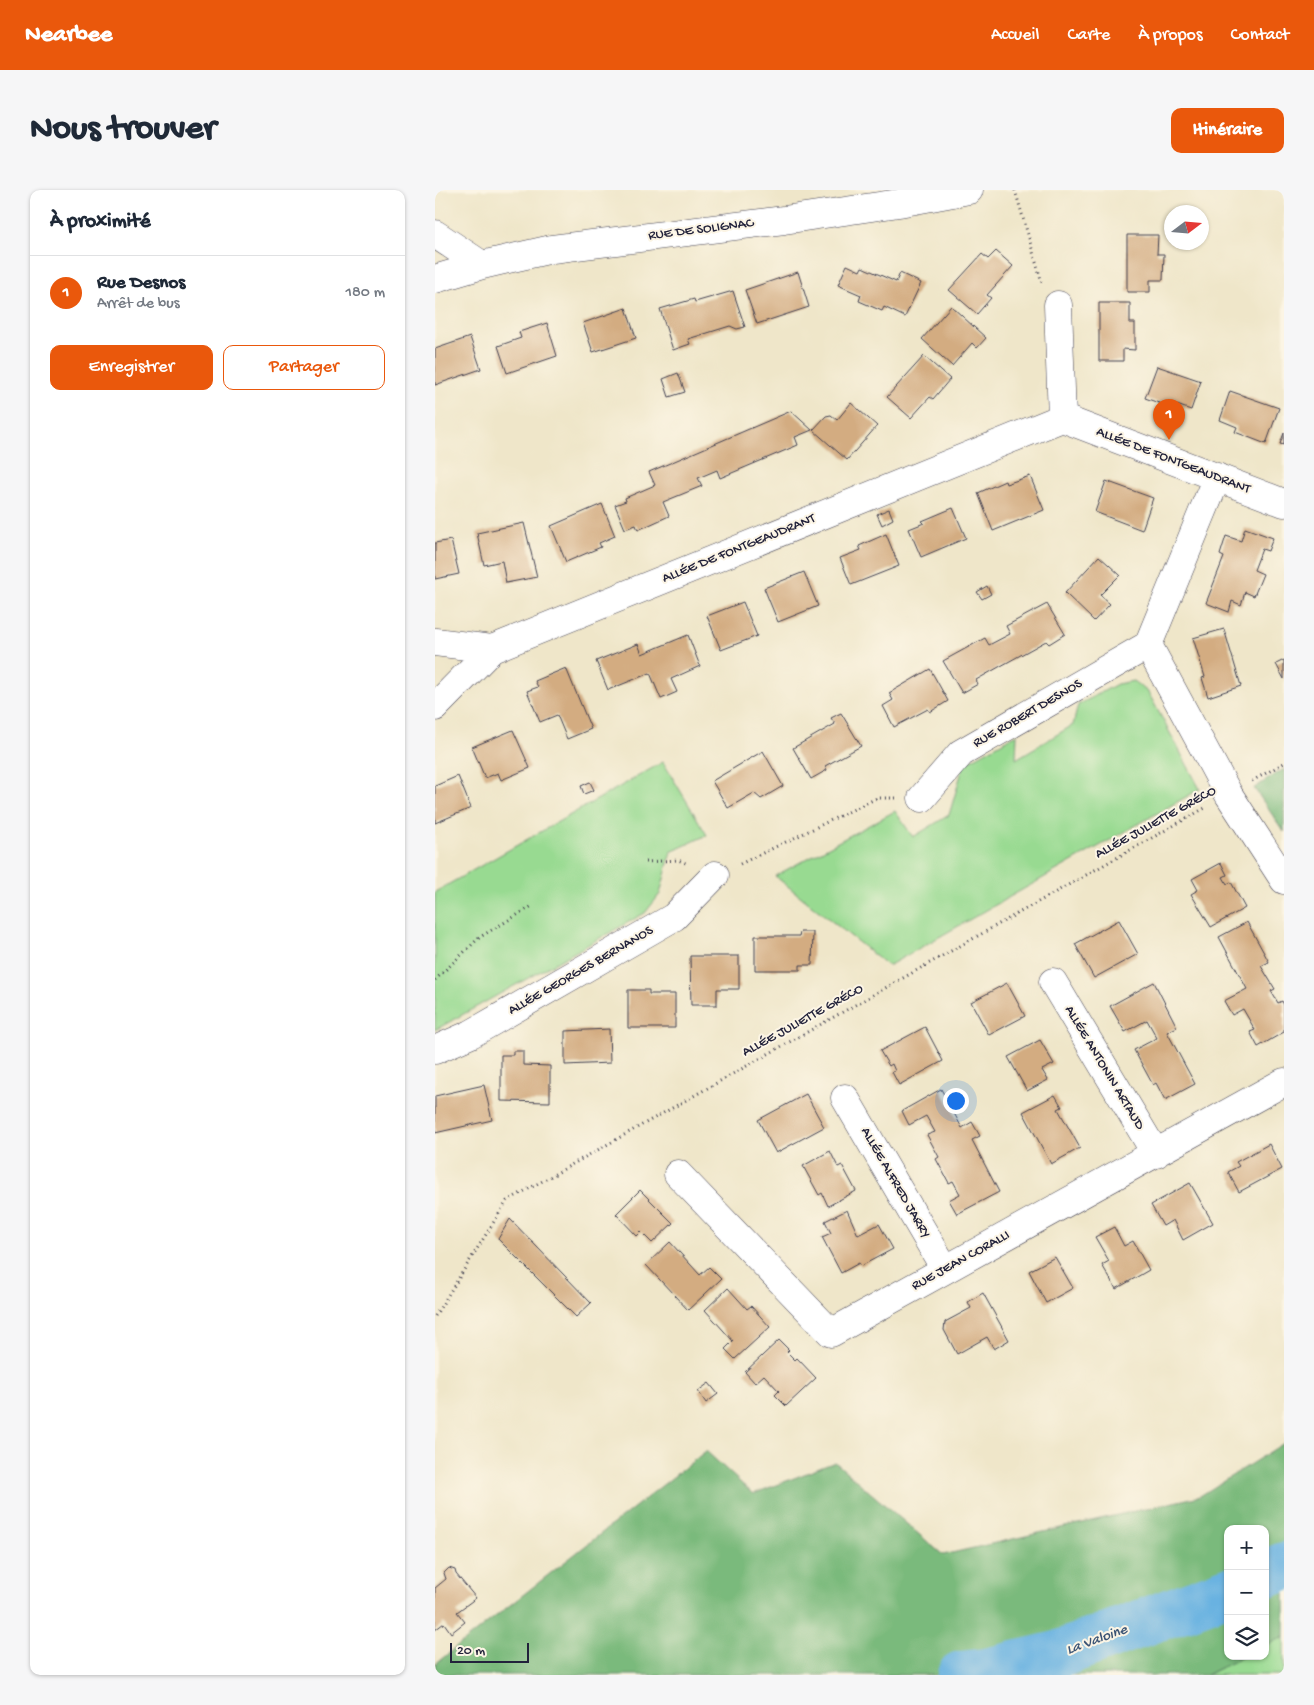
<!DOCTYPE html>
<html lang="fr">
<head>
<meta charset="utf-8">
<style>
	body { margin:0; font-family:"Gochi Hand",sans-serif; background:#f6f6f7; color:#1f2937 }
	.controls { position:absolute; right:15px; bottom:15px; display:grid; overflow:hidden; border-radius:10px; box-shadow:0 1px 4px #0004 }
	.controls button { width:45px; height:45px; display:grid; place-items:center; padding:0; border:0; border-bottom:1px solid #e0e1e3; background:#fff; color:#1f2937; font:25px sans-serif }
	.compass { position:absolute; left:729px; top:15px; width:45px; height:45px; border-radius:50%; background:#fff; box-shadow:0 1px 4px #0004; rotate:74deg }
	.scale { position:absolute; left:15px; bottom:12px; width:79px; box-sizing:border-box; padding-left:5px; border:2px solid #22223b; border-top:0; font-size:14px; line-height:18px; white-space:nowrap; color:#22223b; -webkit-text-stroke:4px #fcf5e5; paint-order:stroke }
	.you { position:absolute; left:520px; top:910px; width:18px; height:18px; margin:-12px; border:4px solid #fff; border-radius:50%; background:#1a73e8; box-shadow:0 0 0 8px #1a73e833 }
	.badge { display:grid; place-items:center; width:32px; height:32px; border-radius:50%; background:#ea580c; color:#fff; font-size:16px; font-weight:700 }
	.pin { position:absolute; translate:-50% -41px; filter:drop-shadow(0 1px 2px #0008) }
	.pin::after { content:''; position:absolute; top:26px; width:18px; height:15px; background:inherit; clip-path:polygon(0 0,100% 0,50% 100%) }
	.list { margin:0; padding:0; list-style:none }
	h2 { display:flex; justify-content:space-between; align-items:center; height:65px; margin:0; padding:0 20px; font-size:21px }
	h2 small { font-size:16px; font-weight:400; color:#747a83 }
	.list li { display:grid; grid-template-columns:32px 1fr auto; gap:15px; align-items:center; box-sizing:border-box; height:75px; padding:0 20px; border-top:1px solid #e0e1e3 }
	.list b { display:block; font-size:19px; white-space:nowrap }
	.list p { margin:0; font-size:16px; white-space:nowrap; color:#747a83 }
	.list em { font-size:16px; font-style:normal; color:#747a83 }
	.actions { display:flex; gap:10px; padding:15px 20px }
	.actions a { flex:1; padding:11px 0; border:1px solid #ea580c; border-radius:10px; text-align:center; font-size:18px; color:#ea580c }
	.actions .main { background:#ea580c; color:#fff }
	.icon { flex:none; width:28px; height:28px; fill:none; stroke:currentColor; stroke-width:2; stroke-linecap:round; stroke-linejoin:round }
	.map { position:relative; flex:none; width:849px; height:1485px; overflow:hidden; border-radius:10px }
	header { display:flex; align-items:center; gap:30px; box-sizing:border-box; height:70px; padding:0 25px; background:#ea580c; color:#fff }
	header strong { font-size:24px }
	nav { display:flex; gap:28px; margin-inline-start:auto; font-size:18px }
	.intro { display:flex; align-items:center; justify-content:space-between; box-sizing:border-box; height:120px; padding:0 30px }
	h1 { margin:0; font-size:35px }
	.button { padding:12px 22px; border-radius:10px; background:#ea580c; color:#fff; font-size:18px; font-weight:700 }
	main { display:flex; gap:30px; padding:0 30px }
	aside { flex:1; background:#fff; border-radius:10px; box-shadow:0 1px 4px #0004 }
	.map>svg:first-child { display:block }
</style>
</head>
<body>
<header>
<strong>Nearbee</strong>
<nav><a>Accueil</a><a>Carte</a><a>À propos</a><a>Contact</a></nav>
</header>
<div class="intro"><h1>Nous trouver</h1><a class="button">Itinéraire</a></div>
<main>
<aside>
<h2>À proximité<small></small></h2>
<ul class="list">
<li><span class="badge">1</span><div><b>Rue Desnos</b><p>Arrêt de bus</p></div><em>180 m</em></li>
</ul>
<div class="actions"><a class="main">Enregistrer</a><a>Partager</a></div>
</aside>
<div class="map">
<svg width="849" height="1485" viewBox="0 0 849 1485">
	<rect width="100%" height="100%" fill="#fcf5e5"/>
	<filter id="ink" filterUnits="userSpaceOnUse"><feTurbulence type="fractalNoise" baseFrequency=".02" numOctaves="2"/><feDisplacementMap in="SourceGraphic" scale="10" xChannelSelector="R" yChannelSelector="G"/><feConvolveMatrix kernelMatrix="1 2 1 2 8 2 1 2 1" color-interpolation-filters="sRGB"/></filter>
	<filter id="wash" filterUnits="userSpaceOnUse"><feTurbulence type="fractalNoise" baseFrequency=".0096" numOctaves="4" result="noise"/><feDisplacementMap in="SourceGraphic" scale="20" xChannelSelector="R" yChannelSelector="G"/><feGaussianBlur stdDeviation="1.12" result="paint"/><feColorMatrix in="noise" values="0 0 0 0 0 0 0 0 0 0 0 0 0 0 0 0 0 1.4 0 .05"/><feComposite in="paint" operator="in"/></filter>
	<g filter="url(#wash)">
		<rect width="100%" height="100%" fill="#efe6c9"/>
		<path fill="#98da91" stroke="#5d7e66" d="M698,491L713,502L765,599L453,776L340,686L460,621L478,647L514,625L529,574L582,544L581,569L638,535L643,515L682,494Z
			M228,572L272,645L236,662L225,704L210,723L0,840V702Z
			M849,1446V1485H771L809,1466H830V1456Z"/>
		<path fill="#7aba7b" stroke="#4e6e5b" d="M849,579V642L819,598Z
			M849,1253V1446L830,1456V1339H793V1466H809L771,1485H0V1474L271,1261L318,1304L400,1272L508,1365L765,1306Z"/>
		<g fill="none" stroke-linecap="round" stroke-linejoin="round">
			<path stroke="#69b2e1" stroke-width="48" d="M830,1384L849,1376
				M526,1485L551,1482L622,1465L793,1401"/>
		</g>
		<g id="blocks">
			<path fill="#d3ac81" d="M692,45H723L722,64H729L728,90H715V102H692Z
				M561,61L578,76L552,105L556,108L542,124L514,100L547,64L553,69Z
				M412,75L425,81L427,77L461,92L465,83L486,93L470,127L449,117L447,121L424,111L426,105L403,95Z
				M363,82L374,117L322,134L310,100Z
				M298,101L310,137L302,139L295,136L253,149L255,154L238,160L225,119L259,109L260,112Z
				M664,113H695V133H700V160L688,159V171H664Z
				M516,116L551,148L542,158L537,153L517,176L487,149Z
				M191,118L201,148L158,162L148,133Z
				M112,133L122,166L72,183L63,156L86,148L84,142Z
				M35,147L46,179L0,195V159Z
				M489,166L515,189L498,209L495,207L476,228L452,207Z
				M722,176L766,191L756,220L736,213L735,217L710,208Z
				M243,183L250,202L234,207L228,189Z
				M795,201L844,218L831,254L800,242L802,237L785,230Z
				M416,213L442,236L412,270L378,240L391,226L396,225L402,230Z
				M356,221L377,240L360,247L363,255L285,288L282,280L263,288L267,296L228,312L234,326L203,340L201,335L190,339L180,315L191,311L190,308L220,295L214,282Z
				M849,243V255L845,254Z
				M595,286L609,320L558,341L543,303L570,291L571,294Z
				M671,291L718,308L707,340L660,322Z
				M167,314L180,346L164,353L166,357L131,372L116,336Z
				M518,318L531,348L486,367L474,339L489,333L487,331Z
				M454,319L458,329L447,335L442,324Z
				M89,333L102,387L71,393L67,371L49,375L42,343Z
				M810,338L838,348L833,361L827,359L819,380L828,384L819,406L810,402L806,415L797,411L794,422L771,413L789,367L785,365L791,346L806,351Z
				M451,344L464,376L416,395L405,368L426,360L424,356Z
				M16,350L24,384L0,389V353Z
				M664,366L685,385L665,405L675,414L659,431L630,403Z
				M369,382L383,416L343,432L329,398Z
				M552,396L556,404L547,409L542,402Z
				M308,412L322,446L286,460L272,426Z
				M612,414L630,444L614,454L611,451L564,477L541,490L543,494L527,503L508,471L550,448L554,455L575,444L571,436Z
				M789,439L806,496L773,507L767,488L770,487L758,448Z
				M253,445L265,476L236,489L242,502L226,509L215,483L173,500L161,471L203,454L207,464Z
				M849,470V489L841,474Z
				M131,478L156,539L132,549L122,525L105,532L92,501L103,497L100,491Z
				M495,479L513,511L495,522L493,519L459,537L448,516L458,510L454,503Z
				M406,523L426,556L390,576L392,580L376,589L358,558L400,534L396,528Z
				M78,540L95,578L66,590L63,583L50,588L37,557Z
				M328,561L348,596L326,609L319,603L293,618L277,591Z
				M23,586L36,618L0,633V596Z
				M155,592L159,600L149,604L146,596Z
				M786,673L792,685L788,687L792,694L796,692L810,718L776,737L756,704L763,700L757,689Z
				M684,730L703,764L659,788L640,754Z
				M812,732L834,772L826,776L840,799L836,801L843,813L847,811L849,815V842L823,857L815,842L820,840L808,819L797,825L789,811L812,799L784,747Z
				M365,742H378L377,775H365V780H320V746H364Z
				M255,766H304V799H282V815H256Z
				M719,792L742,837L732,842L760,894L730,910L721,893L718,895L699,860L722,848L712,830L690,842L675,816Z
				M572,793L590,826L554,845L536,812Z
				M193,800H214V804H240V838H193Z
				M490,837L508,871L464,895L457,882L460,881L457,874L454,876L445,861Z
				M174,839L175,873L130,875V841Z
				M605,850L619,874L607,880L613,890L592,901L573,867Z
				M78,861H88V875L115,876V912L66,911V865H78Z
				M49,895L57,930L0,943V906Z
				M506,899L527,938L537,932L545,946L537,950L564,1002L522,1024L514,1010L525,1004L518,991L514,993L501,969L504,967L492,945L500,942L491,926L474,935L467,921Z
				M371,904L389,937L341,963L323,930Z
				M620,905L627,917L623,919L645,958L616,974L588,922Z
				M834,954L847,979L804,1002L793,982L804,976L801,972Z
				M395,961L403,977L407,975L421,1001L393,1016L387,1003L384,1005L368,976Z
				M755,993L778,1033L748,1050L738,1030L728,1036L716,1015Z
				M205,1000L238,1033L217,1053L206,1042L202,1046L181,1024Z
				M412,1020L423,1045L444,1034L458,1059L426,1076L424,1073L406,1083L387,1047L396,1043L390,1031Z
				M75,1029L156,1113L141,1127L63,1049Z
				M679,1037L689,1056L698,1051L714,1080L681,1099L667,1075L674,1071L660,1047Z
				M235,1052L265,1085L274,1077L286,1089L253,1120L211,1075Z
				M620,1067L638,1098L611,1113L594,1081Z
				M293,1098L312,1119L316,1116L335,1137L300,1169L290,1159L298,1151L270,1120Z
				M548,1103L574,1150L559,1159L552,1147L522,1164L509,1140L510,1132L536,1118L533,1112Z
				M344,1150L354,1160L352,1162L360,1170L362,1168L381,1188L351,1216L340,1205L344,1201L329,1185L320,1193L310,1182Z
				M274,1193L283,1204L271,1213L263,1201Z
				M14,1378L20,1380L21,1384L41,1408L22,1422L30,1432L16,1443L9,1433L0,1440V1398L11,1389L9,1383Z"/>
		</g>
	</g>
	<g filter="url(#ink)">
		<use href="#blocks" fill-opacity="0" stroke="#413f50" stroke-width="1"/>
		<g fill="none" stroke-linecap="round" stroke-linejoin="round">
			<defs>
				<path id="minor" d="M0,44L47,75
					M0,89L47,75L117,59L349,30L464,13L534,0
					M623,115L627,228
					M0,452L57,459
					M713,455L794,605L849,690
					M0,517L57,459L627,228L849,313
					M487,608L526,563L713,455L782,287
					M618,792L721,964
					M0,860L36,844L239,727L280,685
					M410,908L510,1079
					M243,984L396,1143L849,892"/>
			</defs>
			<use href="#minor" stroke="#413f50" stroke-width="29"/>
			<path stroke="#413f50" stroke-width="3" stroke-dasharray="1 4" stroke-linecap="butt" d="M580,0L607,93
				M817,591L849,573
				M210,672L243,670L253,674
				M305,674L442,608H461
				M0,790L45,747L99,715
				M0,1126L72,1011L770,618"/>
			<use href="#minor" stroke="#fff" stroke-width="28"/>
		</g>
	</g>
	<g text-anchor="middle" dominant-baseline="central" stroke-width="4" stroke-linejoin="round" paint-order="stroke">
		<g font-size="14" fill="#22223b" stroke="#fcf5e5">
			<text transform="translate(266 40) rotate(-7)">RUE DE SOLIGNAC</text>
			<text transform="translate(738 271) rotate(21)">ALLÉE DE FONTGEAUDRANT</text>
			<text transform="translate(304 359) rotate(-22)">ALLÉE DE FONTGEAUDRANT</text>
			<text transform="translate(593 524) rotate(-30)">RUE ROBERT DESNOS</text>
			<text transform="translate(721 633) rotate(-29)">ALLÉE JULIETTE GRÉCO</text>
			<text transform="translate(146 781) rotate(-30)">ALLÉE GEORGES BERNANOS</text>
			<text transform="translate(368 831) rotate(-29)">ALLÉE JULIETTE GRÉCO</text>
			<text transform="translate(669 878) rotate(59)">ALLÉE ANTONIN ARTAUD</text>
			<text transform="translate(460 993) rotate(60)">ALLÉE ALFRED JARRY</text>
			<text transform="translate(526 1071) rotate(-29)">RUE JEAN CORALLI</text>
		</g>
		<g font-size="15" font-style="italic" fill="#3b5475" stroke="#fcf5e5">
			<text transform="translate(662 1450) rotate(-20)">La Valoine</text>
		</g>
	</g>
</svg>
<div class="controls">
<button>+</button>
<button>−</button>
<button><svg class="icon" aria-label="layers" viewBox="0 0 24 24"><path d="M12 4l9 5-9 5-9-5zM3 14l9 5 9-5"/></svg></button>
</div>
<svg class="compass" viewBox="-18 -18 36 36"><path d="M0-13l5 13h-10z" fill="#e53935"/><path d="M0 13l5-13h-10z" fill="#747a83"/></svg>
<div class="scale">20 m</div>
<div class="you"></div>
<div class="pin badge" style="left:734px;top:250px">1</div>
</div>
</main>
</body>
</html>
